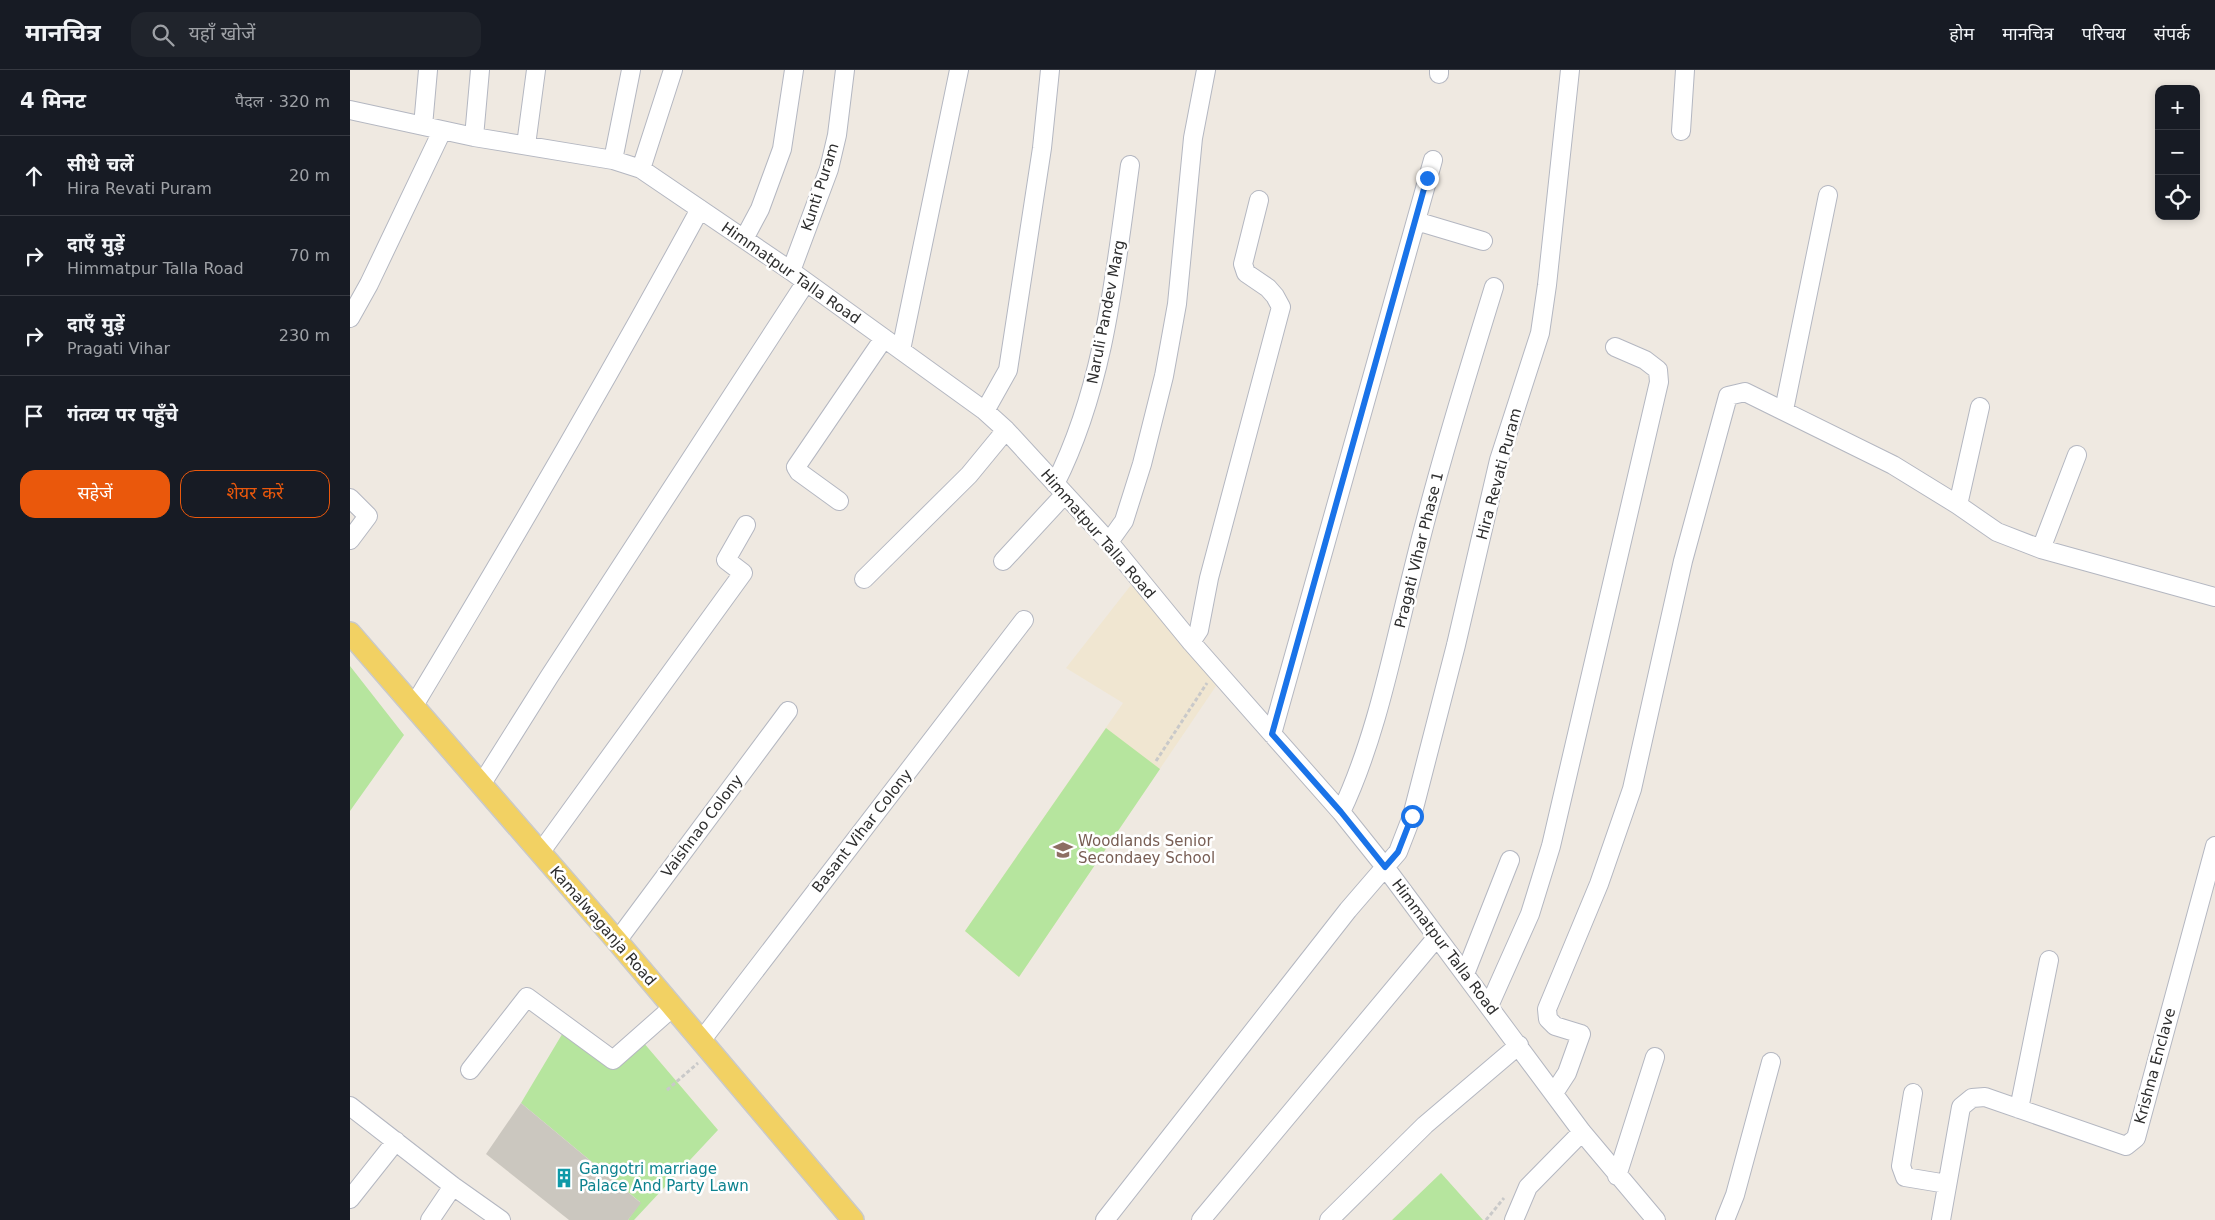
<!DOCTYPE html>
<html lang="hi">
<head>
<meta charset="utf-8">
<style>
	body { margin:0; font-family:"DejaVu Sans","Noto Sans Devanagari",sans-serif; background:#20242c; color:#f1f3f6 }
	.controls { position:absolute; right:15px; top:15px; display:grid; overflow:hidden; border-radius:10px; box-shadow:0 2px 8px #0003 }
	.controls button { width:45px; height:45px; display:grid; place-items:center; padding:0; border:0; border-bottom:1px solid #363941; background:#171b24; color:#f1f3f6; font:25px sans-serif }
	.stop { position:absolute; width:15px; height:15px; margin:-11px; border:4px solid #1a73e8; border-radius:50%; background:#fff }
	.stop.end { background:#1a73e8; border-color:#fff; box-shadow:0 1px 5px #0008 }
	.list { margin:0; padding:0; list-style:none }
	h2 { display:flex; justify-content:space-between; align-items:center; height:65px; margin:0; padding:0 20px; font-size:21px }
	h2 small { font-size:16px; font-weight:400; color:#9ea1a6 }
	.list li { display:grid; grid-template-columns:32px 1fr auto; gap:15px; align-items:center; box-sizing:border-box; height:80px; padding:0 20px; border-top:1px solid #363941 }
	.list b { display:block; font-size:19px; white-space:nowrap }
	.list p { margin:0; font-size:16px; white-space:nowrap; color:#9ea1a6 }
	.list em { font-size:16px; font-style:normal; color:#9ea1a6 }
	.actions { display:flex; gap:10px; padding:15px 20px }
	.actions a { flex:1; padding:11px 0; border:1px solid #ea580c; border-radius:15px; text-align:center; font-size:18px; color:#ea580c }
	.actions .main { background:#ea580c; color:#fff }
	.icon { flex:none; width:28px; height:28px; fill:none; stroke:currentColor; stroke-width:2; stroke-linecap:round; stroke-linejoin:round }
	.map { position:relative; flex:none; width:1865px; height:1150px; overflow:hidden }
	header { display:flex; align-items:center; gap:30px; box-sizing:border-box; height:70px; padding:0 25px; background:#171b24; border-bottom:1px solid #363941 }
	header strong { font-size:24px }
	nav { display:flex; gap:28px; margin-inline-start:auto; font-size:18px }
	.search { width:350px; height:45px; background:#20242c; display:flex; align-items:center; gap:12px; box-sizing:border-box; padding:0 18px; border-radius:15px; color:#9ea1a6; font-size:19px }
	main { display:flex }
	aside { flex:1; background:#171b24 }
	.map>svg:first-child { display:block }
</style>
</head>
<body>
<header>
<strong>मानचित्र</strong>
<div class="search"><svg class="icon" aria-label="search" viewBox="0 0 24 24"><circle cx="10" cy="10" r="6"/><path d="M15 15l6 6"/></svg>यहाँ खोजें</div>
<nav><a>होम</a><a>मानचित्र</a><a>परिचय</a><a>संपर्क</a></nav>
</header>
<main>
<aside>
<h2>4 मिनट<small>पैदल · 320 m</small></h2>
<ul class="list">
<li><svg class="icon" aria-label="ahead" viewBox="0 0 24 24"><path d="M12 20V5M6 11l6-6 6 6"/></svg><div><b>सीधे चलें</b><p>Hira Revati Puram</p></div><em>20 m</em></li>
<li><svg class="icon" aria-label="right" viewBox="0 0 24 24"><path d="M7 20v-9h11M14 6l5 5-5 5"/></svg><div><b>दाएँ मुड़ें</b><p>Himmatpur Talla Road</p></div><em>70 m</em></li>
<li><svg class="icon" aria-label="right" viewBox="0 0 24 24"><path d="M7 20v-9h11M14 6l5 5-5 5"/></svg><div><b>दाएँ मुड़ें</b><p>Pragati Vihar</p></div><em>230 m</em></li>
<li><svg class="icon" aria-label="arrive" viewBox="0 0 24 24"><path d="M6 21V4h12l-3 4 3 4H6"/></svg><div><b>गंतव्य पर पहुँचे</b></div></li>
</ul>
<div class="actions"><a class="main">सहेजें</a><a>शेयर करें</a></div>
</aside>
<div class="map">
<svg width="1865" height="1150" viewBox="0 0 1865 1150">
	<rect width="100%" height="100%" fill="#efe9e1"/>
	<path fill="#f0e6d1" d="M781,515L816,550L866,616L669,907L615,861L773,633L716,598Z"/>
	<path fill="#b6e59e" d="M0,596L54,665L0,741Z
		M756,658L810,699L669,907L615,861Z
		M214,961L263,1000L293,972L368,1060L284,1150H278L290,1132L171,1033Z
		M1091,1103L1133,1150H1042Z"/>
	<path fill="#cbc7bf" d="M171,1033L291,1133L278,1150H219L136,1084Z"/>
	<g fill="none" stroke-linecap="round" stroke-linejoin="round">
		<defs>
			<path id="minor" d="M1089,4V0
				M0,40L124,67L263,90L291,99L441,201L635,341L656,360L759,472L841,572L991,742L1035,797L1232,1062L1306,1150
				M73,56L78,0
				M1331,61L1335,0
				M124,67L130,0
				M176,75L186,0
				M263,90L281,0
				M291,99L323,0
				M1066,151L1133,171
				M394,169L410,139L432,79L444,0
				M441,201L479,99L487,65L495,0
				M0,248L19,214L92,61
				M551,280L609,0
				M1434,340L1478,125
				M635,341L658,300L692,78L700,0
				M705,414C755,315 765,203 780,95
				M0,428L18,446L0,470
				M489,431L449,402L446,397L534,268
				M1608,435L1630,337
				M759,472L774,451L792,394L814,306L827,234L843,68L856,0
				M1691,479L1727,385
				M653,491L714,425
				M514,509L619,405L656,360
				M841,572L849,560L859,508L931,237L925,226L918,218L896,203L893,194L909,130
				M63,637C162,473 258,308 350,139
				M922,664L1083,90
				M131,715L199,607L456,212
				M991,742C1026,669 1043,579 1063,500C1086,405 1115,311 1144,217
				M190,783L393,503L376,490L396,455
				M267,871L438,641
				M1115,904L1160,790
				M1139,936L1180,844L1201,776L1309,312L1308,300L1295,290L1265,277
				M351,971L674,550
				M120,1000L177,927L263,990L323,937
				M1204,1023L1217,1003L1231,964L1205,956L1198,949L1197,939L1249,814L1282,719L1333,491L1378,326L1395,322L1543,395L1608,435L1647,462L1691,479L1865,527
				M1563,1023L1551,1096L1555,1107L1597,1114
				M0,1036L103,1116L151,1150
				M1669,1039L1699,890
				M1267,1106L1305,987
				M0,1129L46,1071
				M80,1150L103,1116
				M755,1150L998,840L1048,782L1062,746L1106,575L1149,390L1190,263L1197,215L1220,0
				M851,1150L1087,867
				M979,1150L1075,1055L1169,975
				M1164,1150L1178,1117L1232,1062
				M1375,1150L1385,1125L1421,992
				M1591,1150L1611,1037L1622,1028L1635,1027L1776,1076L1786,1068L1865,776"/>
			<path id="major" d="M0,563L267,871L503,1150"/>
		</defs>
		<use href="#minor" stroke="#b4b7c1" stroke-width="20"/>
		<use href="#major" stroke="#c9c9c9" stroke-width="24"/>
		<path stroke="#c9c9c9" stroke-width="3" stroke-dasharray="4 2.5" stroke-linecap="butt" d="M806,691L857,613
			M317,1020L348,993
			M1136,1150L1154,1128"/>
		<use href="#minor" stroke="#fff" stroke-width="18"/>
		<use href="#major" stroke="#f2d163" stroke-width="21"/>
	</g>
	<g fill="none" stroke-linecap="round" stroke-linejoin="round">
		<path stroke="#1a73e8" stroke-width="6" d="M1062,746L1048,782L1035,797L991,742L922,664L1077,108"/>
	</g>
	<defs>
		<symbol id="school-bare" viewBox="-9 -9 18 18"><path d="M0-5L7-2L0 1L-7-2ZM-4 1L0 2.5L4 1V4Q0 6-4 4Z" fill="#8d6e63" stroke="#fff" stroke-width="2.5" paint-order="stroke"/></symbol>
		<symbol id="building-bare" viewBox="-9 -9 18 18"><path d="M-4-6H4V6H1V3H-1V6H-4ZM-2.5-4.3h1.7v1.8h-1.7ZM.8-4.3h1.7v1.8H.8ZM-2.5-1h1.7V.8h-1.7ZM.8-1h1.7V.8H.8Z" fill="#0f9aa8" stroke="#fff" stroke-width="2.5" paint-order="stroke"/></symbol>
	</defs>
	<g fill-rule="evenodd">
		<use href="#school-bare" x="699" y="766" width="28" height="28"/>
		<use href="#building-bare" x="200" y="1094" width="28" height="28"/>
	</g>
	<g text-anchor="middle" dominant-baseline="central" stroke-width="5" stroke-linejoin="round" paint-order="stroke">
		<g font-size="15" fill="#2e2e2e" stroke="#fff">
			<text transform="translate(470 117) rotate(-72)">Kunti Puram</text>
			<text transform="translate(441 203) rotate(35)">Himmatpur Talla Road</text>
			<text transform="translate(756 242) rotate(-79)">Naruli Pandev Marg</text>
			<text transform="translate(1149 404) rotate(-75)">Hira Revati Puram</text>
			<text transform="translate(748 464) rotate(49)">Himmatpur Talla Road</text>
			<text transform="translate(1069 480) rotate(-76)">Pragati Vihar Phase 1</text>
			<text transform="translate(352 756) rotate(-53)">Vaishnao Colony</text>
			<text transform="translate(512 761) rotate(-52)">Basant Vihar Colony</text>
			<text transform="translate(253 856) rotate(49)">Kamalwaganja Road</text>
			<text transform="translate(1095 877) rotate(53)">Himmatpur Talla Road</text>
			<text transform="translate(1805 996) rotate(-75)">Krishna Enclave</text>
		</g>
		<g font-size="15" fill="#785e54" stroke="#fff" text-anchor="start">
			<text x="728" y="771">Woodlands Senior<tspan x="728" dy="17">Secondaey School</tspan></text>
		</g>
		<g font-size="15" fill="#0d838f" stroke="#fff" text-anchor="start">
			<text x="229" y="1099">Gangotri marriage<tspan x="229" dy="17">Palace And Party Lawn</tspan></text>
		</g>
	</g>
</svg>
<div class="controls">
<button>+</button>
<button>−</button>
<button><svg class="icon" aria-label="locate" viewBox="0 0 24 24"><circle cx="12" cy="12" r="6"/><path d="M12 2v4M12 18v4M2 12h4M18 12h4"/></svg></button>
</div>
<div class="stop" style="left:1062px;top:746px"></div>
<div class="stop end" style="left:1077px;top:108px"></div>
</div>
</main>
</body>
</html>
